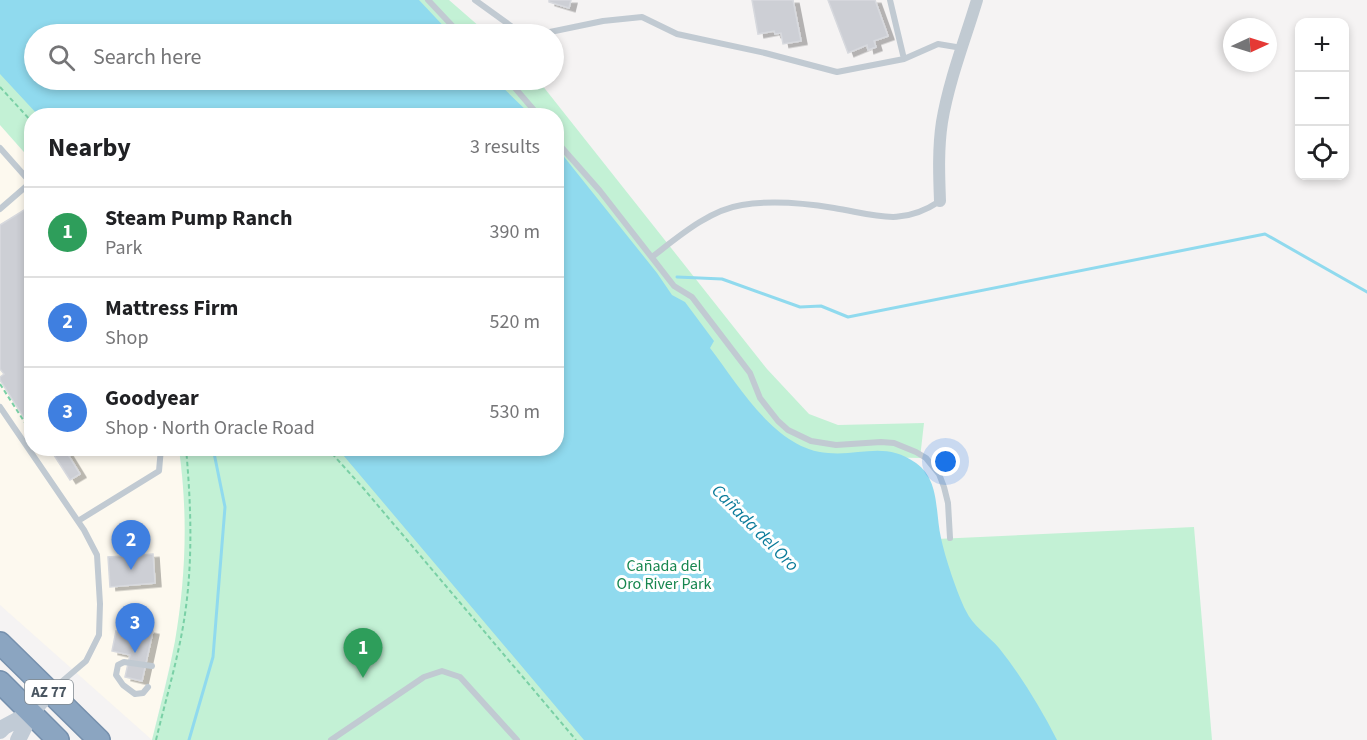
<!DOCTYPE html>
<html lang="en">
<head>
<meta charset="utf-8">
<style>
	body { margin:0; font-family:"Source Sans 3",sans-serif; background:#f2f2f2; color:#202124 }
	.controls { position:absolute; right:18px; top:18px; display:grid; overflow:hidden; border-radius:12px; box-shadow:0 3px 9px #0003 }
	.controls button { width:54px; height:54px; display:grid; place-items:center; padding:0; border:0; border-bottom:2px solid #e0e0e0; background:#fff; color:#202124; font:30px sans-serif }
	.compass { position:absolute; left:1223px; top:18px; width:54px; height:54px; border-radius:50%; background:#fff; box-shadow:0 3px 9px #0003; rotate:86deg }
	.you { position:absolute; left:946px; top:462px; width:21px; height:21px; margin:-15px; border:4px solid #fff; border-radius:50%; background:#1a73e8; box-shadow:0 0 0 9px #1a73e833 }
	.badge { display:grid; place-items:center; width:39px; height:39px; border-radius:50%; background:#1a73e8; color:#fff; font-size:20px; font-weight:700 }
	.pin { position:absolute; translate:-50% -50px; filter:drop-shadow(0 2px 3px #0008) }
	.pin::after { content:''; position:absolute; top:32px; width:21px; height:18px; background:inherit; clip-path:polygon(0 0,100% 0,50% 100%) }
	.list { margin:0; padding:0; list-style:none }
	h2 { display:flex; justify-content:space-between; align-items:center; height:78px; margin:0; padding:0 24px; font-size:26px }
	h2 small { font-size:20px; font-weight:400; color:#757577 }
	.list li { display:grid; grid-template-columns:39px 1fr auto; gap:18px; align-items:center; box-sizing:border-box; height:90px; padding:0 24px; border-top:2px solid #e0e0e0 }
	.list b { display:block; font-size:22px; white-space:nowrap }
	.list p { margin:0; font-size:20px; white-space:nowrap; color:#757577 }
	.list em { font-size:20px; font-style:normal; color:#757577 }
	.icon { flex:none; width:33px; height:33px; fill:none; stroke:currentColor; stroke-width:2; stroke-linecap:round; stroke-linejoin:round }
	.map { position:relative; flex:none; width:1367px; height:740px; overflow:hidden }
	.search { position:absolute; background:#fff; box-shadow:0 3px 9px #0003; left:24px; top:24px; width:540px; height:66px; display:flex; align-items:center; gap:15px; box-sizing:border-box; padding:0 21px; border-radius:33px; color:#757577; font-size:22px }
	.panel { position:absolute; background:#fff; box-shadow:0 3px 9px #0003; left:24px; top:108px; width:540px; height:348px; border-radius:24px }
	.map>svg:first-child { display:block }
</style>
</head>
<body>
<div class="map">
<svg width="1367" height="740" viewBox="0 0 1367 740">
	<defs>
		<filter id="shadow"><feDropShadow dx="6" dy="3.5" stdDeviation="0" flood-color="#0004"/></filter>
	</defs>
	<rect width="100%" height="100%" fill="#f5f3f3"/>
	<path fill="#fdf9ef" d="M0,125L31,160L32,448L179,449L185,507V552L181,603L175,643L152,740L0,605Z"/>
	<path fill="#c3f1d5" d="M0,0H449L488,34H34V80H538L767,369L809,414L838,425L924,423L920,458L780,455L850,543L1194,527L1212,740H152C160,707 169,674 175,641C186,577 188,513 179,449L556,448V116H32L31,160L0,125Z"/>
	<path fill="#90daee" d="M0,0H419L451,34H34V80H495L531,115H38L0,74Z
		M557,148L657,273L672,295L685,302L714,341L710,348C740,387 775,449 828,453C861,456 885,441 916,463C940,480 935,512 941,538C945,557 957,593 966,611C972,625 989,636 999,648C1022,677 1040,707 1057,740H584L338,449L556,448Z"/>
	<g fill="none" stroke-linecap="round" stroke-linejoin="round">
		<path stroke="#90daee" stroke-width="3" d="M677,277L722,279L800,307L821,306L848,317L1265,234L1367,292
			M189,740L213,657L225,507L213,448"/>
	</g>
	<path fill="#cdcfd5" stroke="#d7d9de" stroke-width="1.5" filter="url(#shadow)" d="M549,0H571L569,8L549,2Z
		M752,0H793L801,41L783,44L781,33L775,34L774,31L758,34Z
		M828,0H875L888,36L874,41L876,47L868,50L867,45L848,53Z
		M32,205V429H31L0,380V377L4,374L0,369V225Z
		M64,448L80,474L70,480L50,449Z
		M153,554L155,583L110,587L108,557Z
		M131,626L153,631L142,681L125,677L130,655L112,651L116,631L129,634Z"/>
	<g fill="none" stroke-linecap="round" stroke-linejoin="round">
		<defs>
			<path id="highway" d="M0,643L99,740
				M0,682L58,740"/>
		</defs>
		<use href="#highway" stroke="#7690ad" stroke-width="24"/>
		<path stroke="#7ad0a6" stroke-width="2" stroke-dasharray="4.5 3" stroke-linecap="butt" d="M0,87L32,122
			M0,384L29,429L25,431
			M327,448L364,489L576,740
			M156,740C166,698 179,656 185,614C193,559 191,504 186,448"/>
		<path stroke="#c1cad2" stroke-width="6" d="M428,0L460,34
			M475,0L522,34L550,32L603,21L642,17L677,34L765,53L837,72L904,59L938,44L962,48
			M890,0L904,59
			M508,80L539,116
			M556,141L600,191L674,286L692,297L750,373L760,398L778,421L788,430L811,441L836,445L881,442L894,443L916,452L926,458L939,474L944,487L948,503L950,538
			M0,148L32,184
			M0,209L30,183
			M652,257C678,237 709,210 742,205C772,200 804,203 834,208C876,215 901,227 940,201
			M0,407L84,530L97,555L100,604L99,635L86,661L52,690
			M78,521L159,471L161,448
			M148,687L143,693L135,694L123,685L116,675L118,665L124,662L152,666
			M331,740L424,677L442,671L460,677L517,740"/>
		<path stroke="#c1cad2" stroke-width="12" d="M940,201C939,175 938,148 942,122C949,80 965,40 977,0"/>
		<path stroke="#c1cbd6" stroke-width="16" d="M0,731L4,727L32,712
			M18,740L32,712L49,692"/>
		<use href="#highway" stroke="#8ba5c1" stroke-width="21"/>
	</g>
	<g text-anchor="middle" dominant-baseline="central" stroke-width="6" stroke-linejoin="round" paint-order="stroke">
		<rect fill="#fff" stroke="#808990" stroke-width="1.5" x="25" y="680" width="48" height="24" rx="4.5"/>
		<g font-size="15" font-weight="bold" fill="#4a5661">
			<text x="49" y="692">AZ 77</text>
		</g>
		<g font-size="16" fill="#17864f" stroke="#fff">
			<text x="664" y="566">Cañada del<tspan x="664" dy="18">Oro River Park</tspan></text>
		</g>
		<g font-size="18" font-style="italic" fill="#0c7c9b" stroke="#fff">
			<text transform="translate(755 528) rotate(45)">Cañada del Oro</text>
		</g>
	</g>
</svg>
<div class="controls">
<button>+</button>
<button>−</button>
<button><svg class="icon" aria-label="locate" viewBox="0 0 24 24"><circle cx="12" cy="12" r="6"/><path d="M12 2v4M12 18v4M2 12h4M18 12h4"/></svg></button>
</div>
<svg class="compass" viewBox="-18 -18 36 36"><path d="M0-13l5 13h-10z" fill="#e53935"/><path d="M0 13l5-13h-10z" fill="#757577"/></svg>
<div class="you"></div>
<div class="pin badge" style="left:363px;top:678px;background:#2e9e5b">1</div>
<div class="pin badge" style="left:131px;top:570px;background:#3f7fe0">2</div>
<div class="pin badge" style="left:135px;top:653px;background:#3f7fe0">3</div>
<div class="search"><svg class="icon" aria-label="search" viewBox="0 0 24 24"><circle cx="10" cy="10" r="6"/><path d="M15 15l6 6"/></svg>Search here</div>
<section class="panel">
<h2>Nearby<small>3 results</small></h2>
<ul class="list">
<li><span class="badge" style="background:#2e9e5b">1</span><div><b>Steam Pump Ranch</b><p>Park</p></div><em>390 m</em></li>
<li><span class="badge" style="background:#3f7fe0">2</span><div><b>Mattress Firm</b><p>Shop</p></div><em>520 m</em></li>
<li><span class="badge" style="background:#3f7fe0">3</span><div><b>Goodyear</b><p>Shop · North Oracle Road</p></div><em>530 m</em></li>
</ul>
</section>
</div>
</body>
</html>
